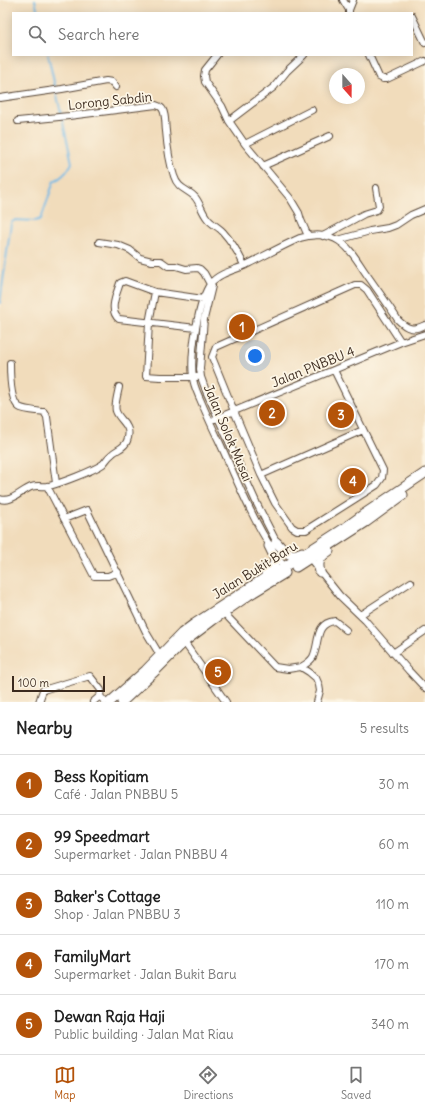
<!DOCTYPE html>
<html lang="en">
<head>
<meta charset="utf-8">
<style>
	body { margin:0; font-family:Delius,sans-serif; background:#f2f2f2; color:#222 }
	.compass { position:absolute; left:329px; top:68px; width:36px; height:36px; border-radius:50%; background:#fff; box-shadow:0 2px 10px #0003; rotate:159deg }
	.scale { position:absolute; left:12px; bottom:10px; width:93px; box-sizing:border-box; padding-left:4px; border:2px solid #3b2a1e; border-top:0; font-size:11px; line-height:14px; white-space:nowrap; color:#3b2a1e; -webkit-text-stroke:3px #fcf5e5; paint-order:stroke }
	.you { position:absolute; left:255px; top:356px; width:14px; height:14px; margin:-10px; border:3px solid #fff; border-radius:50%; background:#1a73e8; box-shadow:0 0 0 6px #1a73e833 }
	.badge { display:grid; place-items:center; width:26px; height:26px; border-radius:50%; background:#b45309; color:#fff; font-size:13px; font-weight:700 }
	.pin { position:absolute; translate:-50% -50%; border:2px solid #fff; box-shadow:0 1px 4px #0006 }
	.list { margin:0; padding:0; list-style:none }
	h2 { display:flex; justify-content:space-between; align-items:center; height:52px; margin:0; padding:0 16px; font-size:17px }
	h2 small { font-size:13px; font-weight:400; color:#767676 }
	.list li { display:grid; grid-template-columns:26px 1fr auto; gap:12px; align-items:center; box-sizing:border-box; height:60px; padding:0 16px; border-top:1px solid #e0e0e0 }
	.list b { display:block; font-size:15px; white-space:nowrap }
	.list p { margin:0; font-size:13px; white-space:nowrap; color:#767676 }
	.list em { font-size:13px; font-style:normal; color:#767676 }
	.icon { flex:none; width:22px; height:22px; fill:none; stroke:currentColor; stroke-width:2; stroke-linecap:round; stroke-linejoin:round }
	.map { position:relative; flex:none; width:425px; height:702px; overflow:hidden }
	.search { position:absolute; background:#fff; box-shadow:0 2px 10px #0003; left:12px; right:12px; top:12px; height:44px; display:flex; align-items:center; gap:10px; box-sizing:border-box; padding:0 14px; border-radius:0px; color:#767676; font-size:15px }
	.sheet { height:352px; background:#fff }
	nav { display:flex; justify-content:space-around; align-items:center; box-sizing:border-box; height:56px; border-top:1px solid #e0e0e0; background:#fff; font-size:11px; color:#767676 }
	nav a { display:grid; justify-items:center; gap:2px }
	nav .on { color:#b45309 }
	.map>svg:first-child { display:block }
</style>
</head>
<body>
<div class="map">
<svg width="425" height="702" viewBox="0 0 425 702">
	<rect width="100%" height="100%" fill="#fcf5e5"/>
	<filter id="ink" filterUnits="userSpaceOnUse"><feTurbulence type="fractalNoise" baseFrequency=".025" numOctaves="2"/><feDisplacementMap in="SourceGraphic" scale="8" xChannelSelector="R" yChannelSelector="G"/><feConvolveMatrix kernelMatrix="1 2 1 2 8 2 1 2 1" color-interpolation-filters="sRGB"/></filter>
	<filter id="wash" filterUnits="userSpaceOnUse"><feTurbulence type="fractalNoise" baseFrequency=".012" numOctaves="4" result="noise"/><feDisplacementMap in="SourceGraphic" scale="16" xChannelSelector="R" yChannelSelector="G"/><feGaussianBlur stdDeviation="0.9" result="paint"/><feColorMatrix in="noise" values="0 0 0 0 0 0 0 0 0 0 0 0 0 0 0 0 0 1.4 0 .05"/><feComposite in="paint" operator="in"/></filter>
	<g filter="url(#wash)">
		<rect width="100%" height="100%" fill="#f1dcbb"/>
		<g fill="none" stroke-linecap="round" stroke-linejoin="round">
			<path stroke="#6fb9e7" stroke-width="2" d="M35,0L38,13
				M0,303L11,223L15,220L35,221L41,219L54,181C63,177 67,172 72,163L48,55"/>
		</g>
	</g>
	<g filter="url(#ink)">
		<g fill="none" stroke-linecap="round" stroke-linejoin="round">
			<defs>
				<path id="street" d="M343,0L349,10
					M349,13V10L353,0
					M412,16L425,43
					M217,55L205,70L204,76L205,82L222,106L229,121L245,144L290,198L299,213L301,220L308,236
					M369,55L379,77L383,79H387L425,61
					M0,98L62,89L106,81L112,82L116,87
					M18,121L69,116L156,105C159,106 162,107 163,110C166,116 165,125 166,131C167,144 170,164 174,176C178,189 187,189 195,197C200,203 202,212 207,218C211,224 219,227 223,232C232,242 239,254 244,265
					M229,121L274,87L287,71L304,55
					M245,144L312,110
					M263,166L330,136
					M323,236L364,214L377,210L379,206L376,188
					M338,240L370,231L388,228L396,225L411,215L425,209
					M99,242L118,245L130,250L140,258L152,261H161L168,266H176L186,269L197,268L200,269L204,273L210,284
					M212,286L204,319L200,369L201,377L206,391L257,504L278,545
					M155,292L149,323L146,376L160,377H197
					M196,328L119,319C108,311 117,293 120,283L125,281L155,292L203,299
					M10,363C10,373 10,401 19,407C23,410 37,411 44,412L47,417L56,483
					M334,370L383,470L382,478L377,485L306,530H297L292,527L275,503L261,475L234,411L212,357L216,347L355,285H361L367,290L401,342
					M215,419L401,342L425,334
					M261,475L363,430
					M47,486L94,576H108L118,572
					M0,499C11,503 21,491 31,487C37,485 43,487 49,486C61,483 93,471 103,464C106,461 108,457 111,455C116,449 124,449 127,441C133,425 120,422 116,411C114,406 118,393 119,387
					M64,519L87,510L146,632L158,652L162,657
					M308,556L340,596L365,620L409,671L425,688
					M286,569C256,530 239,485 219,441C212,427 206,413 200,399C197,392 193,384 193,377C190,355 198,300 211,283C219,273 235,270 246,265C264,256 282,246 300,238C312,234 328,234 339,241C350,247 358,262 365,272C376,288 388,304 398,320C407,329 413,331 425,325
					M224,613L275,667L288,669L301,667L309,672L316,678L319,685L320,691L317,702
					M360,615L411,582
					M184,642L226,702
					M393,653L425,631
					M301,667C306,664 310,662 313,657C320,643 314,623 335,621L346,630
					M39,702L43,690L90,676L101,690L100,696
					M93,702L100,696L105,702"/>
				<path id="secondary" d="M276,542C285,551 288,559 302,552
					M296,567L366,522L403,495
					M320,572C317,562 320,557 329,551
					M266,573C279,564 275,558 269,546
					M110,702L146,670L182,633L194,624L266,577L284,567L346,527L364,514L425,473
					M122,702L153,673L184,642L213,620L249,595L285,573"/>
			</defs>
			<use href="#street" stroke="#564536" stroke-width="8"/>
			<use href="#secondary" stroke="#564536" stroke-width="11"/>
			<use href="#street" stroke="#fff" stroke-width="6"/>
			<use href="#secondary" stroke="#fff" stroke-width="9"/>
		</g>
	</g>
	<g text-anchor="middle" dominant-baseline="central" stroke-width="3.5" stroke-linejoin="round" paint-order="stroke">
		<g font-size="13" fill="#3b2a1e" stroke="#fcf5e5">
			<text transform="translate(110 101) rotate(-6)">Lorong Sabdin</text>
			<text transform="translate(313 367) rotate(-22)">Jalan PNBBU 4</text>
			<text transform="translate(228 433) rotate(67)">Jalan Solok Musai</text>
			<text transform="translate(255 570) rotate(-32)">Jalan Bukit Baru</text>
		</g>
	</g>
</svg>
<svg class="compass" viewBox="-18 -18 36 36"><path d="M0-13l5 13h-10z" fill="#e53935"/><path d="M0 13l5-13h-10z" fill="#767676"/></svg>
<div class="scale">100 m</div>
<div class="you"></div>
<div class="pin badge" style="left:242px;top:327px">1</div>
<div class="pin badge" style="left:272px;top:413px">2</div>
<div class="pin badge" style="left:341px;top:415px">3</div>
<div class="pin badge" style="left:353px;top:481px">4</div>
<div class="pin badge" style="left:218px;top:672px">5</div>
<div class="search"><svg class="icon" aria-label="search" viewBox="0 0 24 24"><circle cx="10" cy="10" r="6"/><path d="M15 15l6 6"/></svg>Search here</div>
</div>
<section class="sheet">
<h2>Nearby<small>5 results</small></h2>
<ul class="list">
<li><span class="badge">1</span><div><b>Bess Kopitiam</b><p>Café · Jalan PNBBU 5</p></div><em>30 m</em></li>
<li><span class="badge">2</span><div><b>99 Speedmart</b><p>Supermarket · Jalan PNBBU 4</p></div><em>60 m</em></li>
<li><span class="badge">3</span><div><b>Baker's Cottage</b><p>Shop · Jalan PNBBU 3</p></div><em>110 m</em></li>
<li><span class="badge">4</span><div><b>FamilyMart</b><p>Supermarket · Jalan Bukit Baru</p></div><em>170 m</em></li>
<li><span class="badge">5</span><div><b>Dewan Raja Haji</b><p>Public building · Jalan Mat Riau</p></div><em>340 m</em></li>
</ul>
</section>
<nav>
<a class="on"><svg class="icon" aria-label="map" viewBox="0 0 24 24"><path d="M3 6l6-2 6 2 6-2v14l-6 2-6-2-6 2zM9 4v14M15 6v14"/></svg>Map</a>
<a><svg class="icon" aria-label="directions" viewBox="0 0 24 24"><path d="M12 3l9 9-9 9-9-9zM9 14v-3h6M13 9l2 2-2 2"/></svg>Directions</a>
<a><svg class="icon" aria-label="saved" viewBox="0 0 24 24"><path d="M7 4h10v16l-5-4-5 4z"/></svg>Saved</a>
</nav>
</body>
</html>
